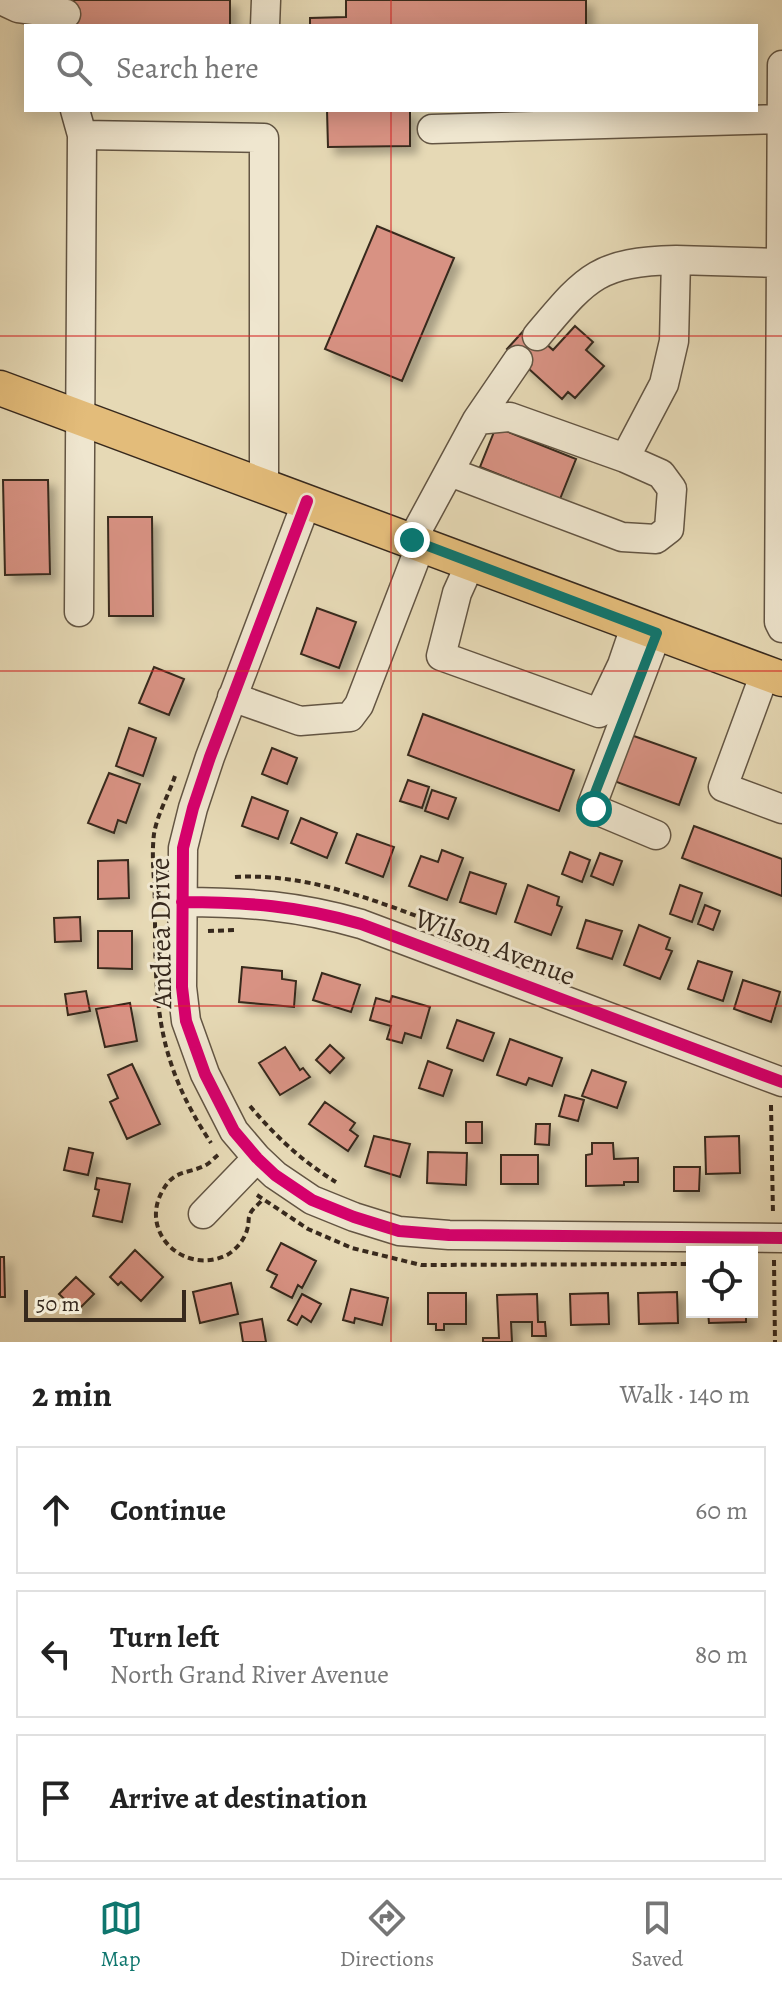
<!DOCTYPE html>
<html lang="en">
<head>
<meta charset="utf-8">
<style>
	body { margin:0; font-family:Alegreya,serif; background:#f2f2f2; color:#222 }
	.controls { position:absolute; right:24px; bottom:24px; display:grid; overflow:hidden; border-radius:0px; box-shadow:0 4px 20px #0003 }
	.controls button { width:72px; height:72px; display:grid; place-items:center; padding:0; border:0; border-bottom:2px solid #e0e0e0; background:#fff; color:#222; font:40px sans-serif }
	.scale { position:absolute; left:24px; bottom:20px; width:162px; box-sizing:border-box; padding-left:8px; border:4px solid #37291d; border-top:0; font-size:22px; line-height:28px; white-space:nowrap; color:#37291d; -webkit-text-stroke:6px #efe6cf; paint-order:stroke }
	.stop { position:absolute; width:24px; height:24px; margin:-18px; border:6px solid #0f766e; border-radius:50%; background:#fff }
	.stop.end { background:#0f766e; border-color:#fff; box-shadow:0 2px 8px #0008 }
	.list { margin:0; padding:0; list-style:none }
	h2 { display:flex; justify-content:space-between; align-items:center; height:104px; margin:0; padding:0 32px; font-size:34px }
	h2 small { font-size:26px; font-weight:400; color:#767676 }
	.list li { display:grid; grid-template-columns:52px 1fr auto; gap:24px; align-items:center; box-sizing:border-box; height:128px; margin:0 16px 16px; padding:0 16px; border:2px solid #e0e0e0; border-radius:0px }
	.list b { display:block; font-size:30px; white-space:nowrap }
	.list p { margin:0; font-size:26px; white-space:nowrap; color:#767676 }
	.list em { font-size:26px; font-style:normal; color:#767676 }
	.icon { flex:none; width:44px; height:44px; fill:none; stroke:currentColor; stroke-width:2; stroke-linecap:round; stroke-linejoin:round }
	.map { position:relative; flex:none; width:782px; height:1342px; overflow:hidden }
	.search { position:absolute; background:#fff; box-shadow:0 4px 20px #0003; left:24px; right:24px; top:24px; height:88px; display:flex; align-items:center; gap:20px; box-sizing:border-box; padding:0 28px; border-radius:0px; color:#767676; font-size:30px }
	.sheet { height:536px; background:#fff }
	nav { display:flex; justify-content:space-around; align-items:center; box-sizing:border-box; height:112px; border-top:2px solid #e0e0e0; background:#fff; font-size:22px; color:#767676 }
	nav a { display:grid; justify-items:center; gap:4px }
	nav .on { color:#0f766e }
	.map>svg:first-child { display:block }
</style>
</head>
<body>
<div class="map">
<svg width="782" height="1342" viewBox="0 0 782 1342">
	<defs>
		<filter id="shadow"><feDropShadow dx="7" dy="7" stdDeviation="4" flood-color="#0004"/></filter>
	</defs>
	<rect width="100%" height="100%" fill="#e6d9b5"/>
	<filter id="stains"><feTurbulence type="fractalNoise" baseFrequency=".0025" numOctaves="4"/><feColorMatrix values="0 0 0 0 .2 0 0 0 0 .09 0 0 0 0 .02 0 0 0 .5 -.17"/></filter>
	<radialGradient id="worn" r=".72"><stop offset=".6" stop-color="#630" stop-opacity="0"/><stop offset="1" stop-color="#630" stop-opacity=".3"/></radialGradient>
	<path fill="#d89283" stroke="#37291d" stroke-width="2" filter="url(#shadow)" d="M74,0H230V26H75Z
		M346,0H586V26H310V18L346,17Z
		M327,110H410V146L328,147Z
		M377,226L454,258L402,381L325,349Z
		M575,326L593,342L586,350L604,366L575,398L568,392L562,399L507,349L527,327L553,350Z
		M496,427L576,459L560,499L480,467Z
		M3,480H48L50,574L5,575Z
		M108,517H152L153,616H109Z
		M317,608L356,622L339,668L301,654Z
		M154,667L184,679L169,715L139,703Z
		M423,714L574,770L559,811L408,755Z
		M129,728L156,738L143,776L116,766Z
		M631,735L696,758L679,805L614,781Z
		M272,748L297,758L287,784L262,774Z
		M109,773L140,784L126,823L118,820L114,833L88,823Z
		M408,780L429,787L422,808L400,801Z
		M432,790L456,798L448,819L425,811Z
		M252,797L288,811L278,839L242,826Z
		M301,818L337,833L327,858L291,843Z
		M694,826L782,859V896L682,858Z
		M357,834L394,847L383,877L346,863Z
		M442,850L463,858L447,900L409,886L421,856L438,862Z
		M570,852L590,860L582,882L562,874Z
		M600,853L622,861L613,885L591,876Z
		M128,860L129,898L98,899V861Z
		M470,872L506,884L496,914L460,902Z
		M528,885L559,897L557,905L562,907L551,935L515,922Z
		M680,885L702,893L692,922L670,914Z
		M705,905L720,911L713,930L698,924Z
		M80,917L81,941L55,942L54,918Z
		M586,920L622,931L612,959L577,948Z
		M639,925L670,938L666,949L672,951L660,979L624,965Z
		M98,931H132V969L98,968Z
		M698,961L732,972L723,1001L688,989Z
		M242,967L282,971V979L296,981L294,1007L239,1002Z
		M322,973L360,985L351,1012L313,1000Z
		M743,980L780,992L771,1022L734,1009Z
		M86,991L90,1011L68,1015L65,994Z
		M392,996L430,1007L421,1038L405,1033L402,1043L387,1039L391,1026L370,1020L376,998L390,1002Z
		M130,1003L137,1041L105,1047L96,1009Z
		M457,1020L494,1033L483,1061L447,1048Z
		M510,1039L562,1058L552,1086L529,1078L526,1085L497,1075Z
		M330,1045L344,1058L330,1073L316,1060Z
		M285,1047L300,1070L303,1068L310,1077L280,1095L259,1063Z
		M428,1061L452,1070L443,1096L419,1088Z
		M132,1064L160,1124L127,1139L110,1102L118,1098L108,1075Z
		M592,1070L626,1082L617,1108L582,1096Z
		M565,1095L584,1100L578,1121L559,1116Z
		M325,1102L355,1123L350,1130L358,1136L348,1151L309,1124Z
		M466,1122H482V1143H466Z
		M536,1124H550L549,1145L535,1144Z
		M374,1136L410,1144L400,1177L365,1166Z
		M739,1136L740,1173L706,1174L705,1137Z
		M592,1143H613L614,1159L638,1158V1182H624V1185L586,1186V1155L592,1154Z
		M69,1148L93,1153L88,1175L64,1170Z
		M428,1152L467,1153L466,1185L427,1183Z
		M501,1155H538V1184H501Z
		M674,1167H700L699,1191H674Z
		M97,1178L130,1184L122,1222L93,1216L99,1190L95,1189Z
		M281,1243L316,1261L302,1288L298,1285L292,1298L271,1287L277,1275L267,1270Z
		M135,1250L163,1277L141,1301L121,1282L118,1285L110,1277Z
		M0,1257H4L5,1297H0Z
		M76,1277L94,1294L77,1311L59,1294Z
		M231,1283L238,1314L200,1323L193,1292Z
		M351,1289L388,1298L382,1325L355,1318L354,1323L343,1320Z
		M677,1292L678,1323L639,1324L638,1293Z
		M428,1293H466V1324H444V1330H436V1324H428Z
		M608,1293L609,1324L571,1325L570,1294Z
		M302,1294L321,1304L311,1322L302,1316L297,1325L288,1320Z
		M537,1294L538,1322H545L546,1336H532V1322H511L512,1342H483V1338H499L497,1295Z
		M708,1312H746V1322L709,1323Z
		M262,1319L266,1342H243L240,1323Z"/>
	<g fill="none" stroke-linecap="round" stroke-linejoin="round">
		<defs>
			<path id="minor" d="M1,0L18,8L66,14
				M265,26L266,0
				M782,65L779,622L782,628
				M75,110L82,135L79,612
				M432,129L782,119
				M82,135L264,138V486
				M537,336C586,278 596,262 676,260
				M477,420L518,360
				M625,458L664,384L674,341L676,260L782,263
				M307,501L210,757L193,808L183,848L182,987L186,1021L205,1074L234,1131L257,1158L275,1175L312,1200L354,1217L399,1231L449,1235L782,1238
				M412,540L477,420L510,417L625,458L661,474L672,489L669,529L656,539L622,537L450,472
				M471,562L457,593L441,656L599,713L622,665L636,624
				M765,673L723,787L782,809
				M232,697L300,721L350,717L359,705L421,544
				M656,835L594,809L592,805L657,633
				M182,902C247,902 299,906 361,924L782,1082
				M203,1214L257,1158"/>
			<path id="major" d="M0,388L782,679"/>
		</defs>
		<use href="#minor" stroke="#635543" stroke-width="31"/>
		<use href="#major" stroke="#37291d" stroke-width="37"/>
		<path stroke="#37291d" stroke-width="4" stroke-dasharray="6 4" stroke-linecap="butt" d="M175,776C169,794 157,815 154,834C151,858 155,884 155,908C155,1004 156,1060 211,1143
			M235,877C303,873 370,898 432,922
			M208,931L235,930
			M771,1105L773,1215
			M250,1106C275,1136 303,1162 336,1182
			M218,1155C214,1158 209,1164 204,1166C187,1174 174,1170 163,1190C138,1232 184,1276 227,1255C237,1249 246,1238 248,1226C249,1222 248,1218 250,1214C252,1209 259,1204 262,1200
			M257,1195L308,1229L352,1248L421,1265L692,1264
			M774,1260L775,1342"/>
		<use href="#minor" stroke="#efe6cf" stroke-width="28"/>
		<use href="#major" stroke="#e3bc7a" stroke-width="34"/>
		<defs>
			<path id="cycleway" d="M307,501L210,757L193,808L183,848L182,987L186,1021L205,1074L234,1131L257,1158L275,1175L312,1200L354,1217L399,1231L449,1235L782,1238
				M182,902C247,902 299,906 361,924L782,1082"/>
		</defs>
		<use href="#cycleway" stroke="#efe6cf" stroke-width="17"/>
		<use href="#cycleway" stroke="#d6006c" stroke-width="12"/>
	</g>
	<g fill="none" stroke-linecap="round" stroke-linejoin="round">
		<path stroke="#0f766e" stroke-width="10" d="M412,540L657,633L593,798L594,809"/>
	</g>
	<path fill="none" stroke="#d62828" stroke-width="2" stroke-opacity="0.55" d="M391,0V26M391,110V1342M0,336H782M0,671H782M0,1006H782"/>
	<g text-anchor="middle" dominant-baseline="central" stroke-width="6" stroke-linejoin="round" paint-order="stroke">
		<g font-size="28" fill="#37291d" stroke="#efe6cf">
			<text transform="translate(161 933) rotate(-91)">Andrea Drive</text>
			<text transform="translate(495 947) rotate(21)">Wilson Avenue</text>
		</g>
	</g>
	<rect width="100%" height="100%" filter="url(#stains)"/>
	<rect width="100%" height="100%" fill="url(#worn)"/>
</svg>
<div class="controls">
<button><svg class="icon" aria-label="locate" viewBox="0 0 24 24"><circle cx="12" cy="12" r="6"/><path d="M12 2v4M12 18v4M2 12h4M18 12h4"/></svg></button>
</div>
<div class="scale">50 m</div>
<div class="stop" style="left:594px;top:809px"></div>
<div class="stop end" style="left:412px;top:540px"></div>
<div class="search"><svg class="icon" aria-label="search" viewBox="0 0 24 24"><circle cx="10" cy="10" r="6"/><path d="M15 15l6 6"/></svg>Search here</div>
</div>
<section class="sheet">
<h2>2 min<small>Walk · 140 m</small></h2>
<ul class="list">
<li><svg class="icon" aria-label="ahead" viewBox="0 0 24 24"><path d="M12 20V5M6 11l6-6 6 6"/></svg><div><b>Continue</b></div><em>60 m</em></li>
<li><svg class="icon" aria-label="left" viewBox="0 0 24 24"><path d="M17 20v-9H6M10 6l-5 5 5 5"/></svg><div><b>Turn left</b><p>North Grand River Avenue</p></div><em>80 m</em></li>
<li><svg class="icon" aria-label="arrive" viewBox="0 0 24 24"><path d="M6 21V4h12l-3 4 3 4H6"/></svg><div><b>Arrive at destination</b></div></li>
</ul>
</section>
<nav>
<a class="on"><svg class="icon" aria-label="map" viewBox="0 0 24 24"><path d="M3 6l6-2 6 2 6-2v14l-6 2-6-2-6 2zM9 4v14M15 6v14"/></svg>Map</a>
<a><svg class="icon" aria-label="directions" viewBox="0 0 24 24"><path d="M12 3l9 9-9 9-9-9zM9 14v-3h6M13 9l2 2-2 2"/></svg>Directions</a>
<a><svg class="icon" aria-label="saved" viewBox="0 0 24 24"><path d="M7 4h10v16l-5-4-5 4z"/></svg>Saved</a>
</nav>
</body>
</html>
